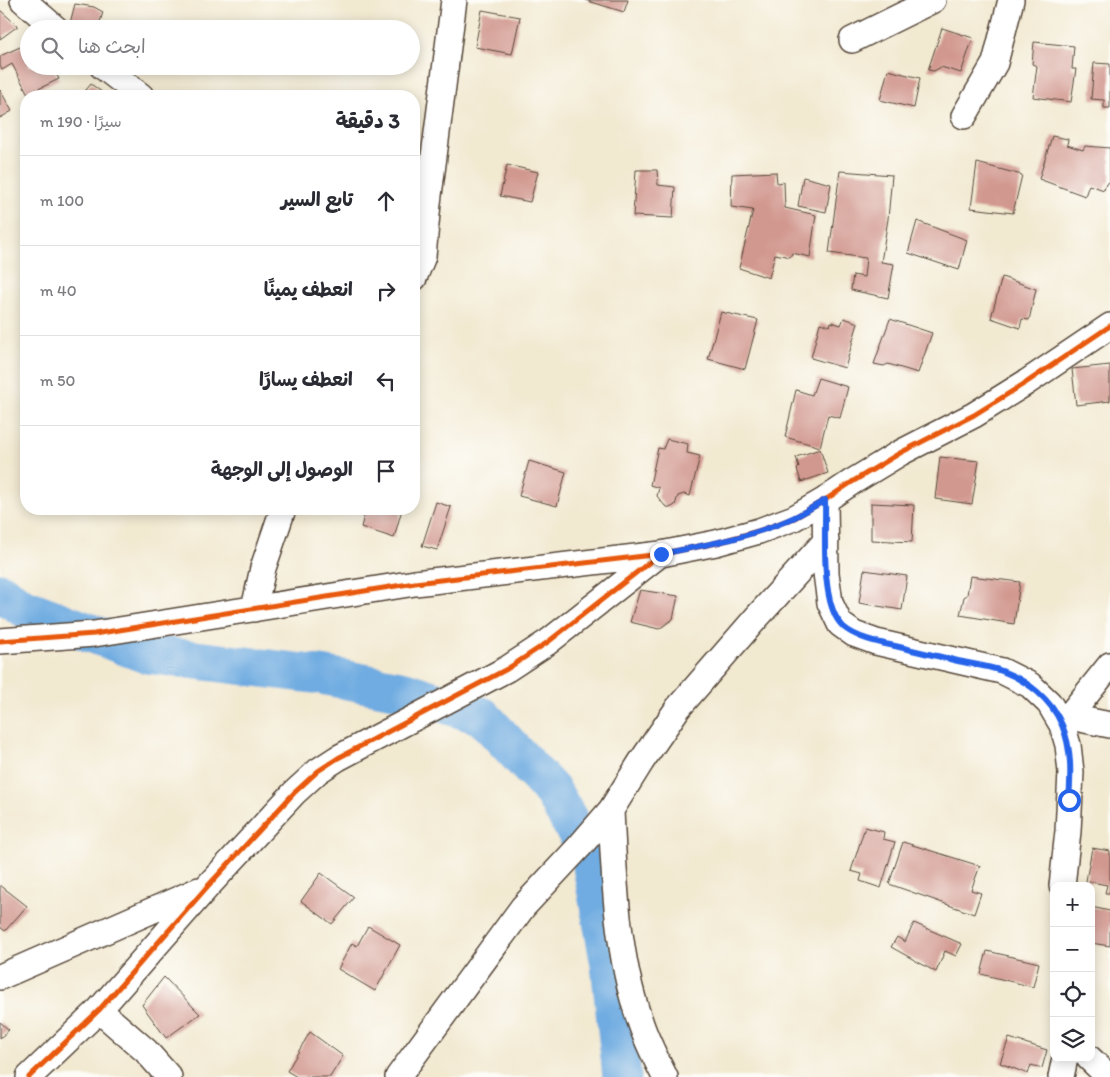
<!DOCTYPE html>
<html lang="ar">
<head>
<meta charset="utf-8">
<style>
	body { margin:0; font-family:Itim,"Playpen Sans Arabic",sans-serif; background:#f2f2f3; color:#2b2b33; direction:rtl }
	.controls { position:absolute; right:15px; bottom:15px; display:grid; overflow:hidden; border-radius:10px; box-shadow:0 2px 12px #0003 }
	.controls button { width:45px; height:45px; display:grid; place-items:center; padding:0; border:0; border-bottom:1px solid #e1e1e2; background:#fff; color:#2b2b33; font:25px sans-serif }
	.stop { position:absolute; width:15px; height:15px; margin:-11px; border:4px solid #2563eb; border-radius:50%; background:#fff }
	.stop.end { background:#2563eb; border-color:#fff; box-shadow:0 1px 5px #0008 }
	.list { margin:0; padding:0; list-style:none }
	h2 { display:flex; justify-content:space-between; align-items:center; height:65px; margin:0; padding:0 20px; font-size:21px }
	h2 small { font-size:16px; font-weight:400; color:#7c7c81 }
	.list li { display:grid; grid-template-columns:32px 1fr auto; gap:15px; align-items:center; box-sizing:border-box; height:90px; padding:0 20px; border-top:1px solid #e1e1e2 }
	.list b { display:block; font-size:19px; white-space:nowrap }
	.list em { font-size:16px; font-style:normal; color:#7c7c81 }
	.icon { flex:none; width:28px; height:28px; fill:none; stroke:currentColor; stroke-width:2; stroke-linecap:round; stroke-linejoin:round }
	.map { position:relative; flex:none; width:1110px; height:1077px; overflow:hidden; direction:ltr }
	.search { position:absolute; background:#fff; box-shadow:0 2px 12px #0003; left:20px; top:20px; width:400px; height:55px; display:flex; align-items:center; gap:12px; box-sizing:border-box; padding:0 18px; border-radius:28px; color:#7c7c81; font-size:19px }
	.panel { position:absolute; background:#fff; box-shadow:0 2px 12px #0003; left:20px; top:90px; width:400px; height:425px; border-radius:20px; direction:rtl }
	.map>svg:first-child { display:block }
</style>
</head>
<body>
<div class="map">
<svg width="1110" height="1077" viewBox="0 0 1110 1077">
	<rect width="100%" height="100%" fill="#fdfcf7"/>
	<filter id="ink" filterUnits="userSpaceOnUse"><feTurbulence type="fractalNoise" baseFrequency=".02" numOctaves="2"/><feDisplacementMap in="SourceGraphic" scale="10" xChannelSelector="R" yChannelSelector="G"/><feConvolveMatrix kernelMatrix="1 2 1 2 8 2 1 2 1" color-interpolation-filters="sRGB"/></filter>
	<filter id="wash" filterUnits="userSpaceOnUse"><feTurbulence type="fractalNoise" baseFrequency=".0096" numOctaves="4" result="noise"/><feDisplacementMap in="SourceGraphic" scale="20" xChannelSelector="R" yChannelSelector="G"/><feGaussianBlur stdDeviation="1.12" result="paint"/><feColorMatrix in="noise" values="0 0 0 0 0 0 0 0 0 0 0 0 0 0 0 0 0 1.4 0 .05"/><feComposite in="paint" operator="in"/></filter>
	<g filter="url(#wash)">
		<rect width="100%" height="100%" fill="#f2e9d1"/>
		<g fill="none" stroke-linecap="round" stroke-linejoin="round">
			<path stroke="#70ace1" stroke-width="39" d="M0,592L22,607L146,654L321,675L405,691L482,716L552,791L590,856L610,965L622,1077"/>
		</g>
		<g id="blocks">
			<path fill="#d1988f" d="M585,0H628L624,12Z
				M75,4L94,7L103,12L98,29H74L69,27Z
				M0,10L18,26L0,39Z
				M482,10L520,17L512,54L475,47Z
				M942,28L973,38L961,73L941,67L934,71L928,70Z
				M1034,42L1074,46L1072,69H1076L1071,102L1033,97L1037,66L1032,64Z
				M29,43V66H52L59,79L28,94L12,64L2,70L0,66V56Z
				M1094,63L1110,64V108H1104V100L1091,99Z
				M888,70L920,78L914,108L880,100Z
				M91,84L107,96H81Z
				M0,90L12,111L0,118Z
				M1052,136L1068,139L1067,145L1083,150L1085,146L1110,148V182L1106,184L1104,190L1089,185L1085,196L1039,179Z
				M977,163L1022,175L1013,213L971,208Z
				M507,165L538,172L530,202L500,196Z
				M636,170H657L658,185L675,187L673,218L633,216Z
				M840,171L892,175L888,219L881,262L894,264L888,298L851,290L853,275L864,277L866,258L829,253Z
				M776,172L777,183L784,182L785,208L816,215L810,257L792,253L790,257L775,254L769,278L739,268L753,210L731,207L732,174Z
				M803,177L831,184L826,212L798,206Z
				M917,221L967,240L959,270L908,253Z
				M1002,277L1036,289L1029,320L1022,319L1020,328L991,318Z
				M721,312L758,320L745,369L708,359Z
				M844,318L858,323L845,368L811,358L820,323L830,326L831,322L841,325Z
				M890,319L932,333L918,373L888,364L884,366L874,364Z
				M1110,365V401L1076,405L1072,369Z
				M818,378L848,387L840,418L828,415L820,447L785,437L796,390L812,395Z
				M667,439L688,444L687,453L700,456L690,496L684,494L678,496L675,505L670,508L665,506L657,496L659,488L650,485L658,448L663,449Z
				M820,449L828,473L801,482L797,469L799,467L796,457Z
				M940,457L979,461L972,504L935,499Z
				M529,461L566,472L557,506L519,496Z
				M436,502L451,507L437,550L422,546Z
				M871,503L914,505L912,542L871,540Z
				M366,509H402L394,538L361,527Z
				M864,570L907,576L902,610L859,603Z
				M970,576L1020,582L1014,624L960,615L964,597L967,595Z
				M640,590L678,596L673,619L659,629L630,622Z
				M865,827L884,832L883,839L895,842L881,888L860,881L862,874L851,871Z
				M903,842L980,866L971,890L981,893L974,914L889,884Z
				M1092,848L1110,851V893H1105L1107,885L1086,881Z
				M321,873L354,897L332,924L301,901Z
				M0,885L27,906L5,931L0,927Z
				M1091,907L1110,911V946L1091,943Z
				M914,923L962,944L956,956L945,951L936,972L891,947L897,937L905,942Z
				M368,926L400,945L375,991L338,969L352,943L357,946Z
				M987,951L1039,963L1033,987L981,974Z
				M164,977L200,1014L166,1038L142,1005Z
				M0,1022L9,1030L0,1038Z
				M310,1032L343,1056L330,1077H297L287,1071Z
				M1009,1038L1047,1050L1042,1068L1031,1065L1028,1074L1000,1063Z"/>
		</g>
	</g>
	<g filter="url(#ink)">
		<use href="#blocks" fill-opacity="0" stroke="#564739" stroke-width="1"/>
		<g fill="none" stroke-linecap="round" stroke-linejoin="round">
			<defs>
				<path id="street" d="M23,0L56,29
					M852,40L933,0
					M102,66L141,96
					M964,116L995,63L1011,0
					M414,278L423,256L428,203L454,0
					M825,500L826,573L830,603L840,624L854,634L876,642L1002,671L1030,685L1049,703L1062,725L1068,745L1071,772L1068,831L1062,886
					M254,609L263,568L283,509
					M0,641L94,634L415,583L661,554L716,543L759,531L794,518L825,500L852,482L900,453L974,415L1027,382L1110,326
					M1070,717L1110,725
					M1062,725L1110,665
					M611,810C614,879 617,956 640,1021C646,1040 656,1059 665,1077
					M0,977L199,890
					M99,1010L146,1051L169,1077
					M1089,1058L1109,1077
					M29,1077L99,1010L206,888L294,793L318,771L338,758L507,669L548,642L660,554
					M398,1077L523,907L579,847L611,810L641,762L678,708L757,617L826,541
					M1061,1077L1065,1058"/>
			</defs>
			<use href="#street" stroke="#564739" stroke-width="28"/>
			<use href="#street" stroke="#fff" stroke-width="25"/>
			<defs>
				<path id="cycleway" d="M0,641L94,634L415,583L661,554L716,543L759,531L794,518L825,500L852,482L900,453L974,415L1027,382L1110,326
					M29,1077L99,1010L206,888L294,793L318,771L338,758L507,669L548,642L660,554"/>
			</defs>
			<use href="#cycleway" stroke="#fdfcf7" stroke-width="8"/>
			<use href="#cycleway" stroke="#e8590c" stroke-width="5"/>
		</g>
	</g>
	<g fill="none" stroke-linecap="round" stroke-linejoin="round" filter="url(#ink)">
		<path stroke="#2563eb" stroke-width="6" d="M661,554C706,545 753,537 795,517C805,512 815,506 825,500C826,531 820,599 840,623C850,637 879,643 895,646C916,651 937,656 958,661C972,664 988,666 1002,671C1028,681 1051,699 1062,725C1072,749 1071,775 1069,800"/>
	</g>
</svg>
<div class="controls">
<button>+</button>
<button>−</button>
<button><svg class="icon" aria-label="locate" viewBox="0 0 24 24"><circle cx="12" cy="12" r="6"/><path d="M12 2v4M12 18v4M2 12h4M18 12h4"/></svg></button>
<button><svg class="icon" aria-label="layers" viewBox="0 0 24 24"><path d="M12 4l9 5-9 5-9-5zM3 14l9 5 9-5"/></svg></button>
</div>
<div class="stop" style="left:1069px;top:800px"></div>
<div class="stop end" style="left:661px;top:554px"></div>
<div class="search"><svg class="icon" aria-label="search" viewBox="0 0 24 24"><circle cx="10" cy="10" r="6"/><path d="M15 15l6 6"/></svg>ابحث هنا</div>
<section class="panel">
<h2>3 دقيقة<small>سيرًا · 190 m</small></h2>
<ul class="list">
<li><svg class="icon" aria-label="ahead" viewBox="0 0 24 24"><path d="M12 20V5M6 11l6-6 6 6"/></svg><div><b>تابع السير</b></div><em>100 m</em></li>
<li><svg class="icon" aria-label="right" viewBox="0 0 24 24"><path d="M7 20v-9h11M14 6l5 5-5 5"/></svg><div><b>انعطف يمينًا</b></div><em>40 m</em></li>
<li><svg class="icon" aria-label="left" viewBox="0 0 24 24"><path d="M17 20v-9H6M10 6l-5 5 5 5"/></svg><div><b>انعطف يسارًا</b></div><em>50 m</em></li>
<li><svg class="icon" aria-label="arrive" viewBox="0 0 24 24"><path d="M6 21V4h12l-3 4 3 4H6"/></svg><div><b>الوصول إلى الوجهة</b></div></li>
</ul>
</section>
</div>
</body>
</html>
